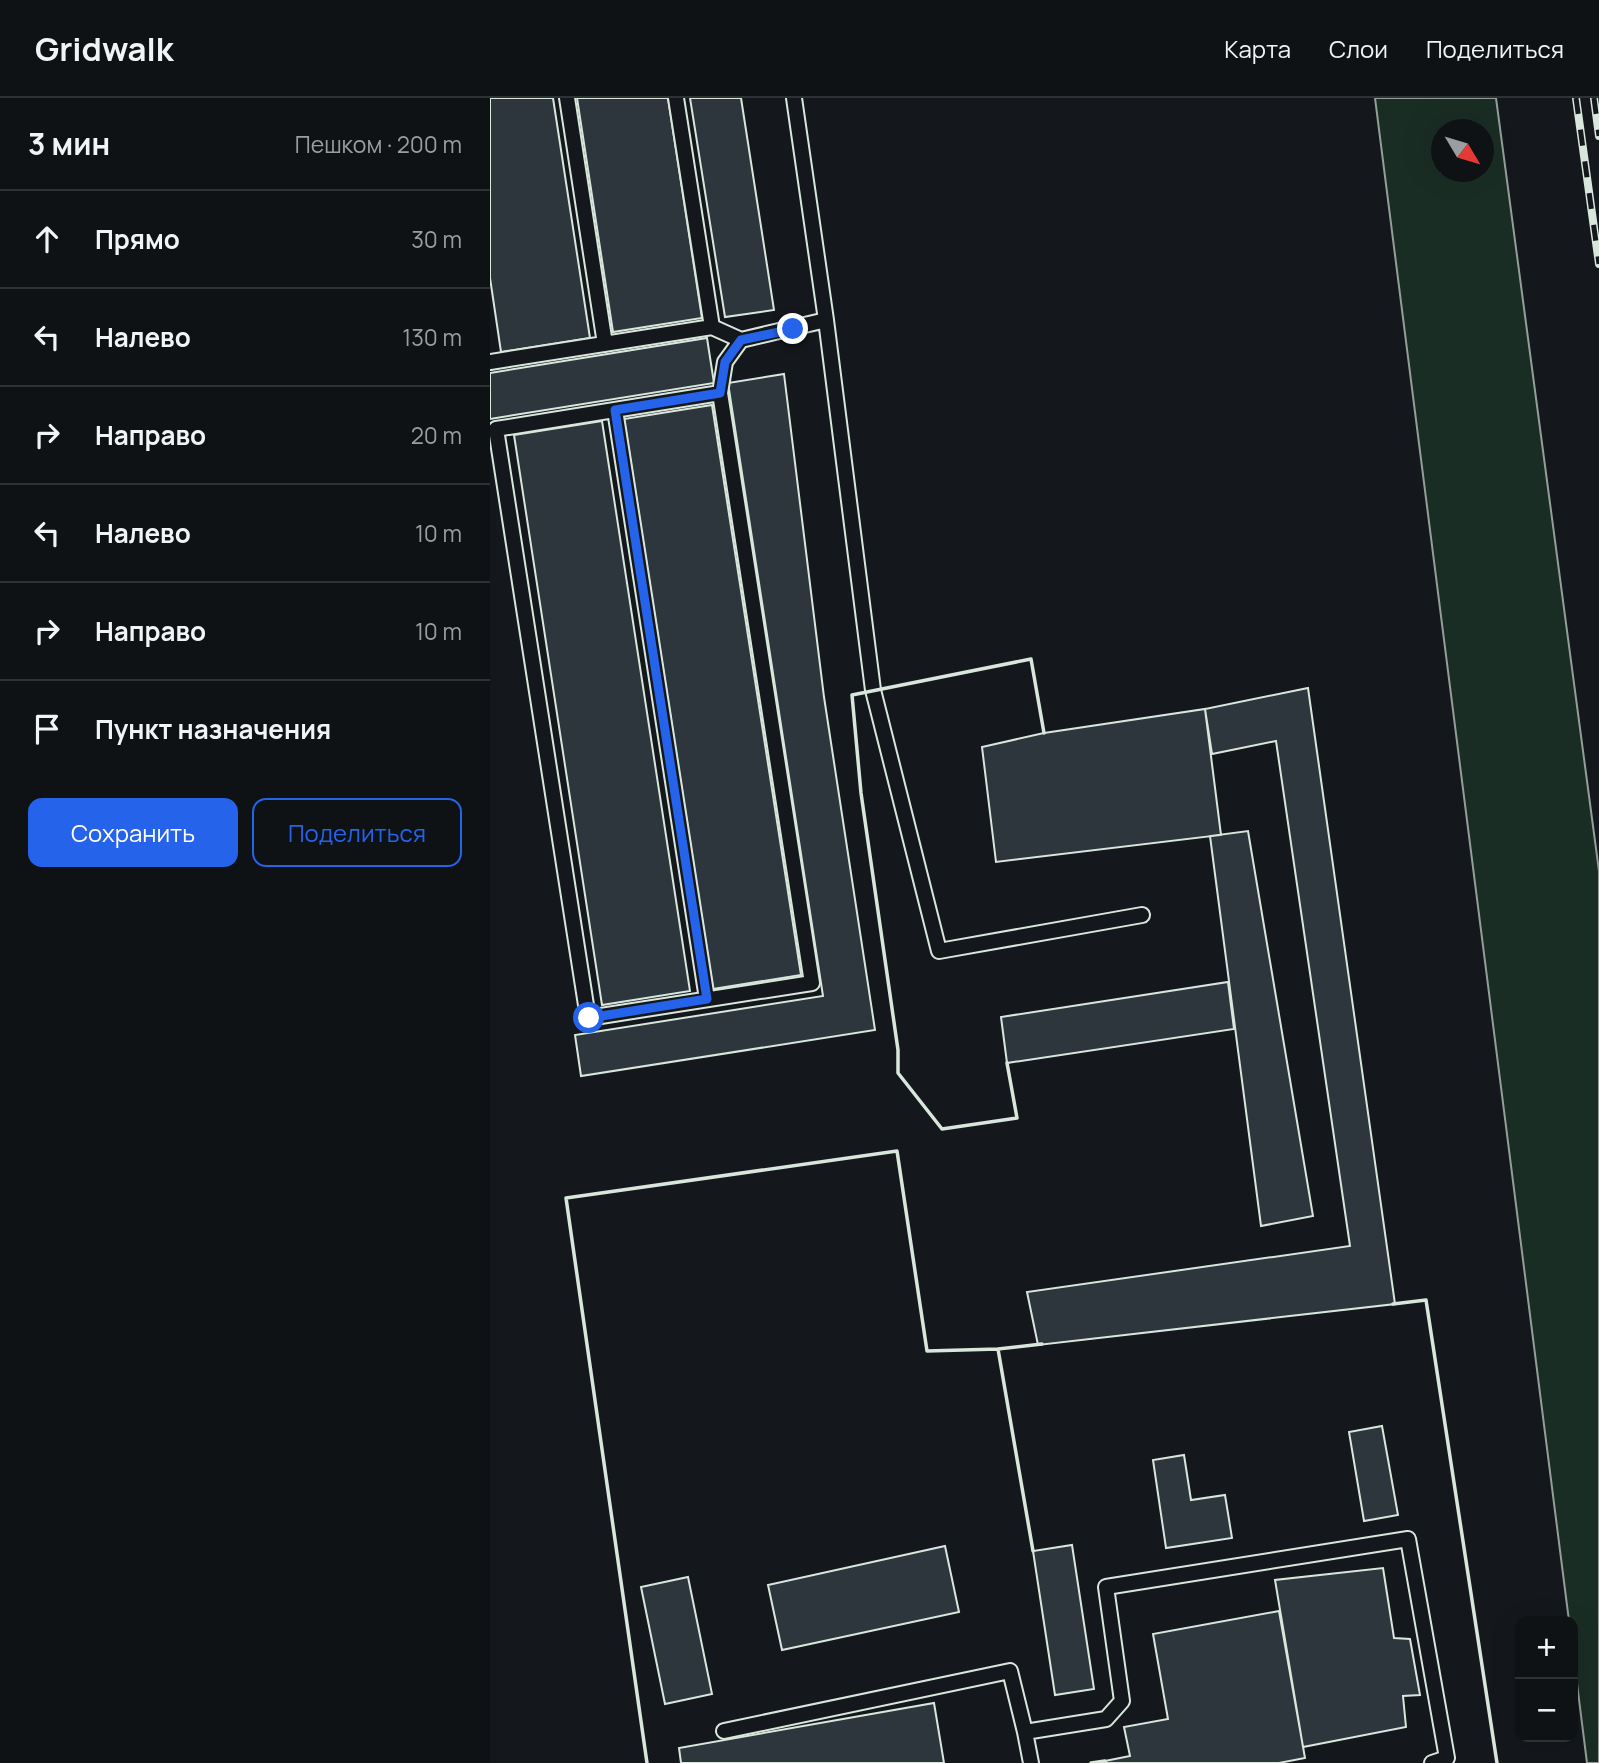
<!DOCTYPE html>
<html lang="ru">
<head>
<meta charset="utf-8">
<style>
	body { margin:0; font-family:Manrope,sans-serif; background:#181b1e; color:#f1f3f6 }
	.controls { position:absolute; right:21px; bottom:21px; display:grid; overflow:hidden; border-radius:14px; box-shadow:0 7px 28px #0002 }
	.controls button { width:63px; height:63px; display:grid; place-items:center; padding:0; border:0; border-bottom:2px solid #2f3234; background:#0f1215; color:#f1f3f6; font:35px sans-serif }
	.compass { position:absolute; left:941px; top:21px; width:63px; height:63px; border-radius:50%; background:#0f1215; box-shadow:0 7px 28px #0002; rotate:128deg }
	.stop { position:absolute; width:21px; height:21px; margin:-16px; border:5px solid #2563eb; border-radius:50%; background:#fff }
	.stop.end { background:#2563eb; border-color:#fff; box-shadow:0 2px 7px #0008 }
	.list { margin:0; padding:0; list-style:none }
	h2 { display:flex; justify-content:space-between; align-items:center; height:91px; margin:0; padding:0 28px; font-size:30px }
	h2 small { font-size:23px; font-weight:400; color:#9b9ea0 }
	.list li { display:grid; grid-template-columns:46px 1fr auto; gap:21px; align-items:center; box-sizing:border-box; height:98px; padding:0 28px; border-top:2px solid #2f3234 }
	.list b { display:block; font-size:26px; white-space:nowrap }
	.list em { font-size:23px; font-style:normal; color:#9b9ea0 }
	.actions { display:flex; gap:14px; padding:21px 28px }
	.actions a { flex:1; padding:16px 0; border:2px solid #2563eb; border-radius:14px; text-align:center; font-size:24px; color:#2563eb }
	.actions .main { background:#2563eb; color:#fff }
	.icon { flex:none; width:38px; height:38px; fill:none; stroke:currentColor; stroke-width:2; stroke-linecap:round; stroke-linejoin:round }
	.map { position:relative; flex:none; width:1109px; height:1665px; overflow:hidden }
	header { display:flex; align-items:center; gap:42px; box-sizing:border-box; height:98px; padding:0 35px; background:#0f1215; border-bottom:2px solid #2f3234 }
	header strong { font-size:33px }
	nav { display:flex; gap:38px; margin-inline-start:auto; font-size:24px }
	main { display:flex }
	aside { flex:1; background:#0f1215 }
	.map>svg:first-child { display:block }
</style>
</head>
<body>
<header>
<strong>Gridwalk</strong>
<nav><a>Карта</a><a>Слои</a><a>Поделиться</a></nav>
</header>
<main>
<aside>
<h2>3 мин<small>Пешком · 200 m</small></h2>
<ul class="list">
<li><svg class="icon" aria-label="ahead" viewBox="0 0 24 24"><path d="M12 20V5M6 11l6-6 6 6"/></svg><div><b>Прямо</b></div><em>30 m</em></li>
<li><svg class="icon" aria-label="left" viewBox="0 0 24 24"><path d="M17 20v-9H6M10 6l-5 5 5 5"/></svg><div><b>Налево</b></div><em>130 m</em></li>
<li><svg class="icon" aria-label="right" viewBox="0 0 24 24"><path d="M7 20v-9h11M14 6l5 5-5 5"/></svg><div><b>Направо</b></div><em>20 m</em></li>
<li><svg class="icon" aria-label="left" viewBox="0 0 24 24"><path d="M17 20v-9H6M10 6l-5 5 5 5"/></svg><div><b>Налево</b></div><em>10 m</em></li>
<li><svg class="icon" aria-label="right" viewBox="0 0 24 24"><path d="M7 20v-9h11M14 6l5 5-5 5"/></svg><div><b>Направо</b></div><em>10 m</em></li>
<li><svg class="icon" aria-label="arrive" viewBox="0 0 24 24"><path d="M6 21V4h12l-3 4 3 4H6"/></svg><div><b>Пункт назначения</b></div></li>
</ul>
<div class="actions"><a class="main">Сохранить</a><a>Поделиться</a></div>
</aside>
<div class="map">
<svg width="1109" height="1665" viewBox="0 0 1109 1665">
	<rect width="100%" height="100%" fill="#14181c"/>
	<path fill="#1a2d24" stroke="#939e99" stroke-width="2" fill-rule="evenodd" d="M885,0H1006L1109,773V1665H1097L1083,1554V1523H1079ZM951,32H993V74H951Z"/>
	<path fill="#2c363c" stroke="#d8e6dc" stroke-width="2" d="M0,0H63L100,240L11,254L0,180Z
		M87,0H178L212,220L123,234Z
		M200,0H251L284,212L235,219Z
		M217,240L224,285L0,321V275Z
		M294,276L334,599L385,932L91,978L85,937L333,898L238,285Z
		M222,307L311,877L223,891L134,321Z
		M112,323L200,893L112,907L24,337Z
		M818,590L905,1206L548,1247L537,1194L860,1148L786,643L722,656L715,611Z
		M715,611L731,737L506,764L492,649L554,635Z
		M758,733L823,1118L771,1128L720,738Z
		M738,884L744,931L517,965L511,919Z
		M892,1328L908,1417L874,1423L859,1334Z
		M694,1357L701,1402L735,1397L742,1440L676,1450L663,1362Z
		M582,1447L604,1591L565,1597L543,1453Z
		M455,1448L469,1514L292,1552L278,1487Z
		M893,1470L904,1540L920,1541L930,1597L913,1598L916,1629L813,1649L785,1482Z
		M198,1479L222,1596L175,1606L151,1489Z
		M789,1513L815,1660L789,1665H616L615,1663L640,1658L634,1629L678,1621L663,1536Z
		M444,1605L454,1665H191L189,1650Z"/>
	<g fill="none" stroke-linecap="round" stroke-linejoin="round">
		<defs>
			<path id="service" d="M77,0L115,246
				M186,0L222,229
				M304,0L336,222L383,592L449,853L652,817
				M0,264L222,229L251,242L336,222
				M230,295L322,885L98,920L6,331Z
				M230,295L235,264L251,242
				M125,312L217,901
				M234,1633L520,1573L535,1634
				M541,1665L535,1634L616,1621L632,1603L616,1489L918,1441L957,1660L942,1665"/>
		</defs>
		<use href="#service" stroke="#d8e6dc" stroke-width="18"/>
		<use href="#service" stroke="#14181c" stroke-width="14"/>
		<defs>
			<path id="rail" d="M1086,0L1109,166
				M1104,0L1109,38"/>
		</defs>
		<use href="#rail" stroke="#d8e6dc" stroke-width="8"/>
		<use href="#rail" stroke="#14181c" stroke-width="5" stroke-dasharray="16" stroke-linecap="butt"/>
		<path stroke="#d8e6dc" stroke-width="3.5" d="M517,965L527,1020L452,1031L408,975V952L371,695L362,597L541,561L554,635
			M903,1206L936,1202L1007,1665
			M543,1453L508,1251L552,1246
			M157,1665L76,1100L407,1053L437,1253L508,1251
			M601,1665L615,1663"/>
	</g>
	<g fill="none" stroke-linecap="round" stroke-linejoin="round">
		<path stroke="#2563eb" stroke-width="9" d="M99,920L217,901L125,312L230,295L235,264L251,242L303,231"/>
	</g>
</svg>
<div class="controls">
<button>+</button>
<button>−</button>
</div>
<svg class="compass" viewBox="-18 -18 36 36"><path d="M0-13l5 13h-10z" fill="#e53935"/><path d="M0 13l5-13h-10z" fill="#9b9ea0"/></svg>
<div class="stop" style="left:99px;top:920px"></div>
<div class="stop end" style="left:303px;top:231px"></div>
</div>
</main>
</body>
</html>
